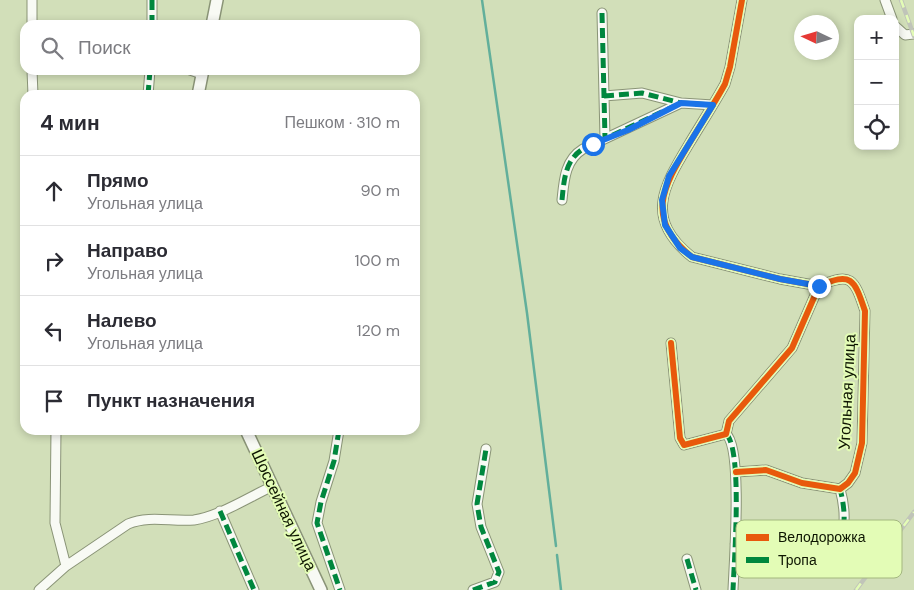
<!DOCTYPE html>
<html lang="ru">
<head>
<meta charset="utf-8">
<style>
	body { margin:0; font-family:"DM Sans",sans-serif; background:#f2f2f3; color:#2b2b33 }
	.controls { position:absolute; right:15px; top:15px; display:grid; overflow:hidden; border-radius:10px; box-shadow:0 2px 8px #0003 }
	.controls button { width:45px; height:45px; display:grid; place-items:center; padding:0; border:0; border-bottom:1px solid #e1e1e2; background:#fff; color:#2b2b33; font:25px sans-serif }
	.compass { position:absolute; left:794px; top:15px; width:45px; height:45px; border-radius:50%; background:#fff; box-shadow:0 2px 8px #0003; rotate:274deg }
	.stop { position:absolute; width:15px; height:15px; margin:-11px; border:4px solid #1a73e8; border-radius:50%; background:#fff }
	.stop.end { background:#1a73e8; border-color:#fff; box-shadow:0 1px 5px #0008 }
	.list { margin:0; padding:0; list-style:none }
	h2 { display:flex; justify-content:space-between; align-items:center; height:65px; margin:0; padding:0 20px; font-size:21px }
	h2 small { font-size:16px; font-weight:400; color:#7c7c81 }
	.list li { display:grid; grid-template-columns:32px 1fr auto; gap:15px; align-items:center; box-sizing:border-box; height:70px; padding:0 20px; border-top:1px solid #e1e1e2 }
	.list b { display:block; font-size:19px; white-space:nowrap }
	.list p { margin:0; font-size:16px; white-space:nowrap; color:#7c7c81 }
	.list em { font-size:16px; font-style:normal; color:#7c7c81 }
	.icon { flex:none; width:28px; height:28px; fill:none; stroke:currentColor; stroke-width:2; stroke-linecap:round; stroke-linejoin:round }
	.map { position:relative; flex:none; width:914px; height:590px; overflow:hidden }
	.search { position:absolute; background:#fff; box-shadow:0 2px 8px #0003; left:20px; top:20px; width:400px; height:55px; display:flex; align-items:center; gap:12px; box-sizing:border-box; padding:0 18px; border-radius:15px; color:#7c7c81; font-size:19px }
	.panel { position:absolute; background:#fff; box-shadow:0 2px 8px #0003; left:20px; top:90px; width:400px; height:345px; border-radius:15px }
	.map>svg:first-child { display:block }
</style>
</head>
<body>
<div class="map">
<svg width="914" height="590" viewBox="0 0 914 590">
	<rect width="100%" height="100%" fill="#d2dfb9"/>
	<g fill="none" stroke-linecap="round" stroke-linejoin="round">
		<path stroke="#62af9b" stroke-width="2.5" d="M482,0L527,313L556,546
			M557,555L561,590"/>
		<defs>
			<path id="minor" d="M32,0V25
				M152,0V25
				M742,0L730,67L725,84C714,104 701,124 689,144C663,187 644,219 692,257L780,279L819,286
				M885,0L892,19
				M602,13L605,138
				M895,26L905,35L914,34
				M32,70L33,95
				M190,70L202,74
				M148,95L150,70
				M604,96L642,93L681,103
				M562,200C564,180 565,160 583,149L681,103L713,105
				M671,343L680,438L684,445L726,434L729,421L792,348L819,286C851,272 854,278 865,311L862,443L855,473L848,483L840,489L802,483L766,470L736,472
				M56,430L55,523L66,566
				M339,430L334,461L321,502L317,523L340,590
				M726,434C743,448 734,563 733,590
				M220,511L254,590
				M735,544C754,545 820,553 834,544C849,535 844,503 840,489
				M687,559L696,590
				M39,590L66,566L128,524C150,515 171,522 194,520C220,516 249,497 273,486
				M473,590L495,582L499,572L481,527L477,504L486,449"/>
			<path id="major" d="M212,25L217,0
				M198,95L203,70
				M246,430L321,590"/>
		</defs>
		<use href="#minor" stroke="#8a9477" stroke-width="11"/>
		<use href="#major" stroke="#8a9477" stroke-width="14"/>
		<use href="#minor" stroke="#f8faf4" stroke-width="9"/>
		<use href="#major" stroke="#f8faf4" stroke-width="11"/>
		<defs>
			<path id="rail" d="M901,0L914,36
				M856,590L914,512"/>
		</defs>
		<use href="#rail" stroke="#c0c4b9" stroke-width="4.5"/>
		<use href="#rail" stroke="#e3fcb6" stroke-width="2.5" stroke-dasharray="8" stroke-linecap="butt"/>
		<path stroke="#00873e" stroke-width="5" stroke-dasharray="10 5" stroke-linecap="butt" d="M152,0V25
			M602,13L605,138
			M148,95L150,70
			M604,96L642,93L681,103
			M562,200C564,180 565,160 583,149L681,103L713,105
			M339,430L334,461L321,502L317,523L340,590
			M726,434C743,448 734,563 733,590
			M220,511L254,590
			M735,544C754,545 820,553 834,544C849,535 844,503 840,489
			M687,559L696,590
			M473,590L495,582L499,572L481,527L477,504L486,449"/>
		<defs>
			<path id="cycleway" d="M742,0L730,67L725,84C714,104 701,124 689,144C663,187 644,219 692,257L780,279L819,286
				M671,343L680,438L684,445L726,434L729,421L792,348L819,286C851,272 854,278 865,311L862,443L855,473L848,483L840,489L802,483L766,470L736,472"/>
		</defs>
		<use href="#cycleway" stroke="#e3fcb6" stroke-width="9"/>
		<use href="#cycleway" stroke="#e8590c" stroke-width="6"/>
	</g>
	<g fill="none" stroke-linecap="round" stroke-linejoin="round">
		<path stroke="#1a73e8" stroke-width="6" d="M593,144L628,130L681,103L713,105L669,176L662,200L665,225L680,248L692,257L780,279L819,286"/>
	</g>
	<g text-anchor="middle" dominant-baseline="central" stroke-width="4" stroke-linejoin="round" paint-order="stroke">
		<g font-size="16" fill="#0d1500" stroke="#e3fcb6">
			<text transform="translate(847 392) rotate(-87)">Угольная улица</text>
			<text transform="translate(284 510) rotate(65)">Шоссейная улица</text>
		</g>
	</g>
	<rect x="736" y="520" width="166" height="58" rx="8" fill="#e3fcb6" stroke="#a3b77f" stroke-width="1"/>
	<rect x="746" y="534" width="23" height="7" fill="#e8590c"/>
	<rect x="746" y="557" width="23" height="6" fill="#00873e"/>
	<g font-size="14" fill="#0d1500">
		<text x="778" y="542">Велодорожка</text>
		<text x="778" y="565">Тропа</text>
	</g>
</svg>
<div class="controls">
<button>+</button>
<button>−</button>
<button><svg class="icon" aria-label="locate" viewBox="0 0 24 24"><circle cx="12" cy="12" r="6"/><path d="M12 2v4M12 18v4M2 12h4M18 12h4"/></svg></button>
</div>
<svg class="compass" viewBox="-18 -18 36 36"><path d="M0-13l5 13h-10z" fill="#e53935"/><path d="M0 13l5-13h-10z" fill="#7c7c81"/></svg>
<div class="stop" style="left:593px;top:144px"></div>
<div class="stop end" style="left:819px;top:286px"></div>
<div class="search"><svg class="icon" aria-label="search" viewBox="0 0 24 24"><circle cx="10" cy="10" r="6"/><path d="M15 15l6 6"/></svg>Поиск</div>
<section class="panel">
<h2>4 мин<small>Пешком · 310 m</small></h2>
<ul class="list">
<li><svg class="icon" aria-label="ahead" viewBox="0 0 24 24"><path d="M12 20V5M6 11l6-6 6 6"/></svg><div><b>Прямо</b><p>Угольная улица</p></div><em>90 m</em></li>
<li><svg class="icon" aria-label="right" viewBox="0 0 24 24"><path d="M7 20v-9h11M14 6l5 5-5 5"/></svg><div><b>Направо</b><p>Угольная улица</p></div><em>100 m</em></li>
<li><svg class="icon" aria-label="left" viewBox="0 0 24 24"><path d="M17 20v-9H6M10 6l-5 5 5 5"/></svg><div><b>Налево</b><p>Угольная улица</p></div><em>120 m</em></li>
<li><svg class="icon" aria-label="arrive" viewBox="0 0 24 24"><path d="M6 21V4h12l-3 4 3 4H6"/></svg><div><b>Пункт назначения</b></div></li>
</ul>
</section>
</div>
</body>
</html>
